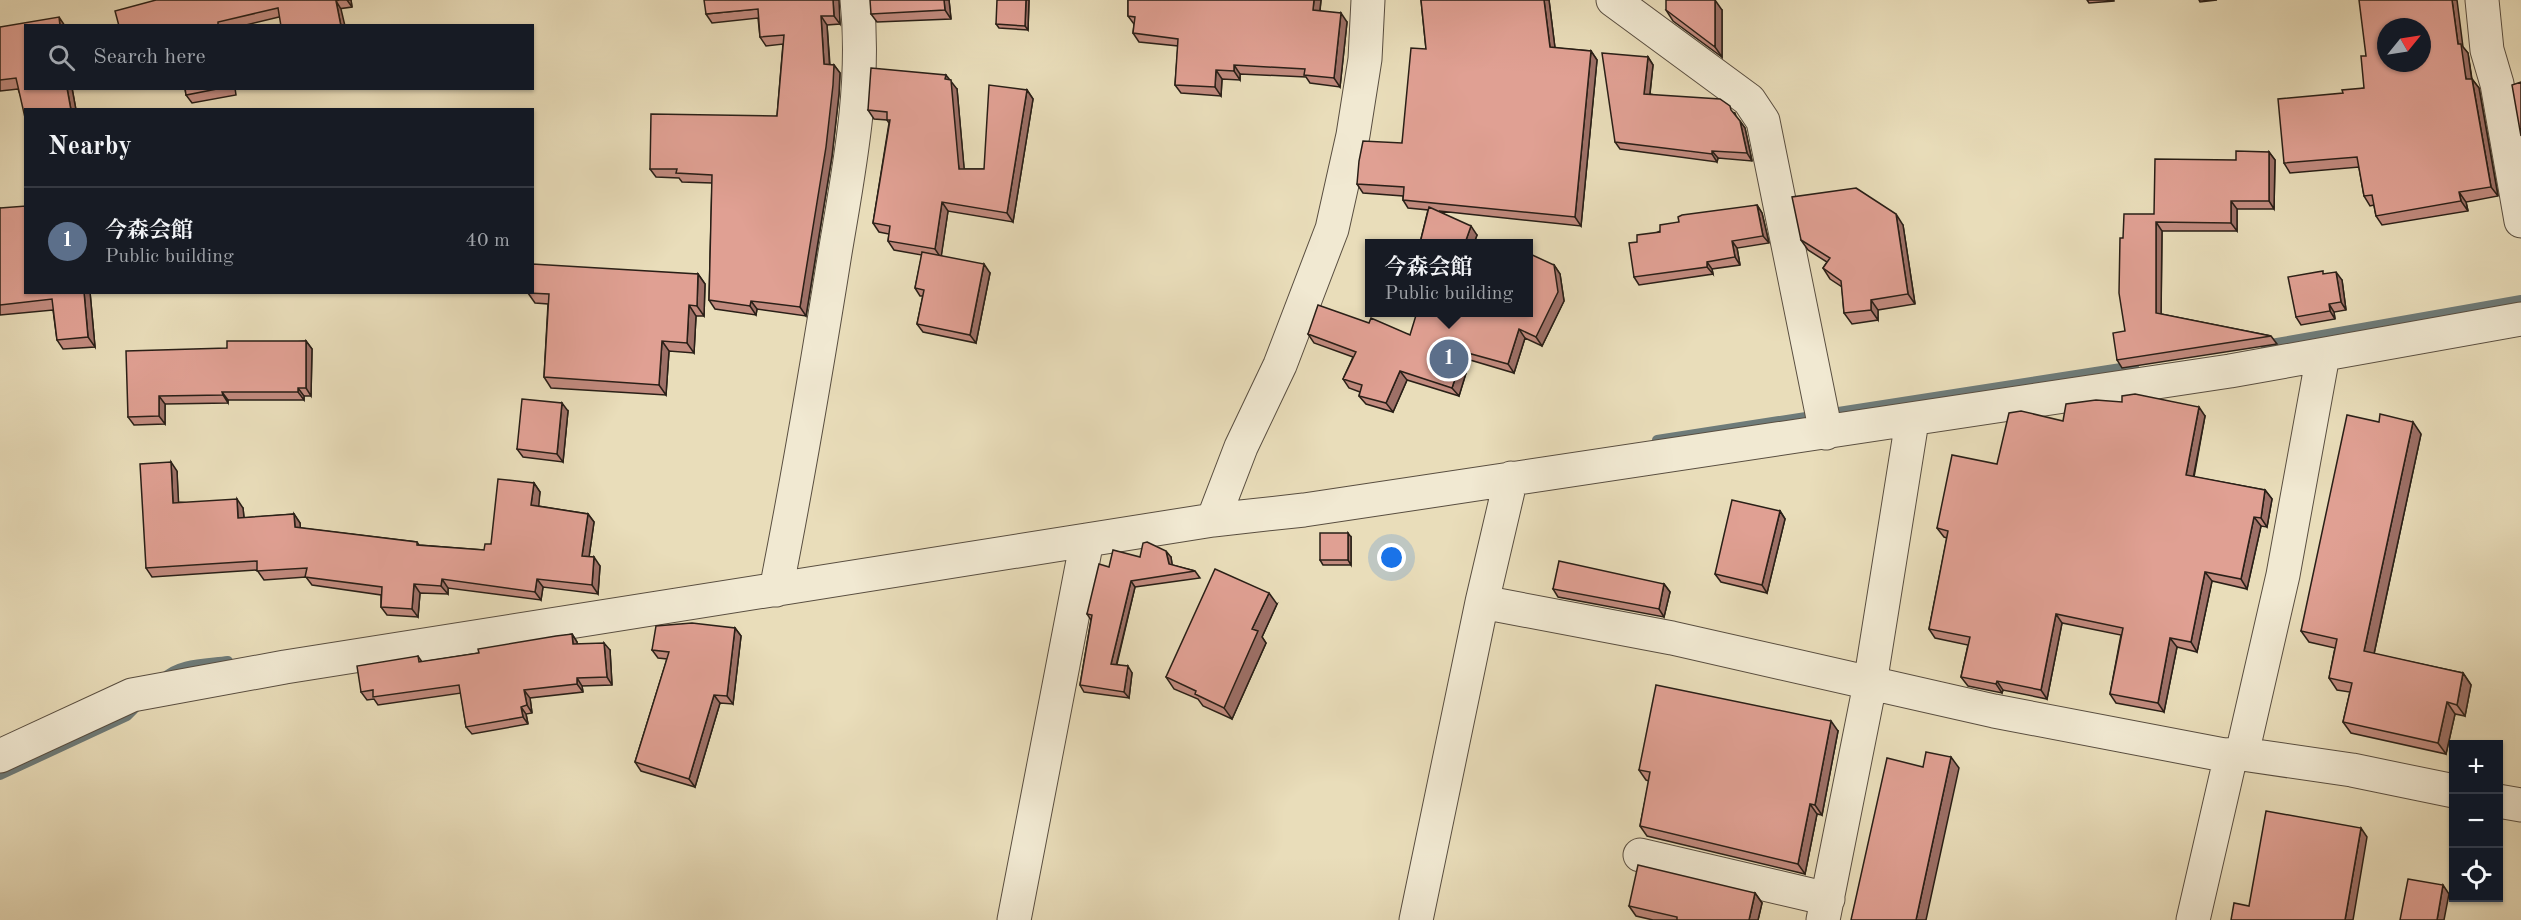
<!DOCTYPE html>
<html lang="en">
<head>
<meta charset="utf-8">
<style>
	body { margin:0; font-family:"Old Standard TT","Noto Serif JP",serif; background:#20242c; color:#f1f3f6 }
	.controls { position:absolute; right:18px; bottom:18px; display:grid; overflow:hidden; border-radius:0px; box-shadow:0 2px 4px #0004 }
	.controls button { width:54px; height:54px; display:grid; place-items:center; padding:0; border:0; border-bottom:2px solid #363941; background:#171b24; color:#f1f3f6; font:30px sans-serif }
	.compass { position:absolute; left:2377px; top:18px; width:54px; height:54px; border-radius:50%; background:#171b24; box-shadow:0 2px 4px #0004; rotate:60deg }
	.you { position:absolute; left:1392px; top:558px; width:21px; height:21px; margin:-15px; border:4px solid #fff; border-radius:50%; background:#1a73e8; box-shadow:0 0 0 9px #1a73e833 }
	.badge { display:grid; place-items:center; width:39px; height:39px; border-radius:50%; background:#0b8043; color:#fff; font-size:20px; font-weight:700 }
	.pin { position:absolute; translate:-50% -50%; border:3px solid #fff; box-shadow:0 2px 6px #0006 }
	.popup { position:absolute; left:1365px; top:239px; width:168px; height:78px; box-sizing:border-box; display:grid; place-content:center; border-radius:0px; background:#171b24; filter:drop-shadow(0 2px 4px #0005); font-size:20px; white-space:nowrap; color:#9ea1a6 }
	.popup b { font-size:22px; color:#f1f3f6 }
	.popup::after { content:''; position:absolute; left:50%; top:100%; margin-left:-12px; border:12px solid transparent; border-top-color:#171b24 }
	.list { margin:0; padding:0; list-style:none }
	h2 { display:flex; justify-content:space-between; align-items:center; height:78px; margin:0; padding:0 24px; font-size:26px }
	h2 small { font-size:20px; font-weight:400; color:#9ea1a6 }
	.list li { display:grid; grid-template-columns:39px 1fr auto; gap:18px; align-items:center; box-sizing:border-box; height:108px; padding:0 24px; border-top:2px solid #363941 }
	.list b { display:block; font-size:22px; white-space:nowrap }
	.list p { margin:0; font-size:20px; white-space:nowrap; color:#9ea1a6 }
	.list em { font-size:20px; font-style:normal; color:#9ea1a6 }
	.icon { flex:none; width:33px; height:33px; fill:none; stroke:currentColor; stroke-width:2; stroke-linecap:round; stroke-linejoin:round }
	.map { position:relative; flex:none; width:2521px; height:920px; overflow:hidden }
	.search { position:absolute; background:#171b24; box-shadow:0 2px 4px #0004; left:24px; top:24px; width:510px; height:66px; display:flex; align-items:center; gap:15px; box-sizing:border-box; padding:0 21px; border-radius:0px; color:#9ea1a6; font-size:22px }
	.panel { position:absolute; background:#171b24; box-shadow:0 2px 4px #0004; left:24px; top:108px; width:510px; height:186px; border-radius:0px }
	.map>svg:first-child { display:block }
</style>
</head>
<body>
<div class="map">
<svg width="2521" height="920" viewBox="0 0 2521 920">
	<rect width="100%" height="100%" fill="#e9ddba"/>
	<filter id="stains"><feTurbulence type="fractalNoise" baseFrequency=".00333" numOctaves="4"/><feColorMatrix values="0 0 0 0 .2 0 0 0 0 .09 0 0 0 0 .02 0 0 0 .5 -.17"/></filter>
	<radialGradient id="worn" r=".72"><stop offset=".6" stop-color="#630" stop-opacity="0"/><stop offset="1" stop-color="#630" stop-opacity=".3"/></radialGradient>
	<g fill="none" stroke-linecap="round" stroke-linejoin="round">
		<path stroke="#6e7b79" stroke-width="10" d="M2265,345L2521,300
			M1657,440L2134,366
			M163,679C178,663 207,664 228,661
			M0,775L127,716L138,705"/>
		<defs>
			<path id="minor" d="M1613,0L1749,100L1763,121L1826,433
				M2482,0L2487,50L2497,84L2521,221
				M1213,520L1241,447L1280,365L1332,229L1353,135L1365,59L1368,0
				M776,590C798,478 817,366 835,253C849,169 866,85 857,0
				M1482,602L1672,638L1994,711L2224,755L2242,754L2352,770L2454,791
				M2242,754L2283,575L2323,355
				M0,756L132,695L285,667L1213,520L1304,510L2230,371L2521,319
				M2498,801L2521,805
				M1640,855L1828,899
				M1014,920L1087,540
				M1416,920L1482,602L1511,478
				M1823,920L1870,684L1912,421
				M2193,920L2231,755"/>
		</defs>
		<use href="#minor" stroke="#594e40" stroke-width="35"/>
		<use href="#minor" stroke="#f1e9d2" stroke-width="33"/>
	</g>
	<path fill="#c18a7e" stroke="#291f17" stroke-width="1.5" d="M156,0H351L352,7L279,17L242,26H119Z
		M949,0L951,19L877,22L871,14Z
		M1029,0L1028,30L999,28L996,24Z
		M1128,0H1321L1320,11L1347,22L1340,87L1310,83L1306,77L1240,74V80L1222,79L1221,96L1181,93L1175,85L1178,46L1139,42L1133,33L1134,24L1128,16Z
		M1421,0H1549L1555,48L1591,51L1597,60L1581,226L1439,211L1477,235L1474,243H1420L1428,210L1408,208L1403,200V196L1363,193L1357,184L1402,143L1426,49Z
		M2087,0H2114V1L2089,3Z
		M2199,0H2217L2200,2Z
		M838,1L840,24L827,25L830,65H834L840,73L839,94L832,156L806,316L757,309L756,315L715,309L709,300L712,183L682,182L679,178L656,177L650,169L777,116L783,44L766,46L760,37L758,18L712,23L706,14Z
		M1666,10H1722V57L1673,21Z
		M0,27L26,88H72L76,110H26L18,89L0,91Z
		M2463,47L2468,53L2472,79L2479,88L2498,196L2466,202L2468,211L2382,225L2376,216L2374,205L2370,206L2364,196L2359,167L2290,173L2284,163L2343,93L2364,88Z
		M1648,57L1653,65L1650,94L1735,113L1736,116L1745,128L1752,161L1718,158L1717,162L1620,149L1615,142Z
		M185,88H235L236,95L192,103L186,95Z
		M957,89L964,169H984L1027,90L1033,99L1013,222L948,211L941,256L990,273L976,343L923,332L917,324L923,296H920L915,288L922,255L894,250L888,241L889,234L879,232L873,223L889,123L887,120L874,119L868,110Z
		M2269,152L2275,160L2274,209H2237V231H2162L2161,314L2271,336L2277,344L2122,368L2117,360L2125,331L2123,238L2154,214L2236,160Z
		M1757,205L1762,213L1769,243L1737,248L1740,265L1712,269L1713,274L1639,285L1634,277L1637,242L1679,222Z
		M0,208L90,292L95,347L63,349L57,340L53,310L0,315Z
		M1903,225L1915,304L1878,310V320L1852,324L1844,313L1842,287L1830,279L1823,268L1827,262L1808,250L1801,240Z
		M1554,265L1560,274L1564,301L1542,346L1525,338L1514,373L1470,360L1459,396L1407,380L1393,412L1366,404L1359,396L1360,392L1349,388L1343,379L1353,357L1314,343L1308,334L1369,323L1410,335Z
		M698,274L705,284L704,316H696L694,353L669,351L666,395L551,388L544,377L548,304L535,303L528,293Z
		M2325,274L2342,280L2346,310L2334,312L2335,319L2301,325L2296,317Z
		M306,341L312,349L311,396H304V400H228V403L165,404V424L134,425L128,417L227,348Z
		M568,411L563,462L523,457L517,449Z
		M2205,416L2194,477L2265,490L2272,499L2267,527L2261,526L2247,589L2212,581L2197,652L2177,647L2164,712L2116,703L2110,694L2121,635L2062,623L2047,699L2003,690L2002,693L1968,686L1961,677L1968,645L1935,638L1929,629L1947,538L1944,537L1937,528L1997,464L2063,421Z
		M2421,434L2374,654L2463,673L2471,685L2465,716L2455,714L2446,754L2351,733L2343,722L2350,692L2337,690L2329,678L2335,648L2309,642L2301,631Z
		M177,471L178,502L243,508L244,518L294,514L300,523V528L417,542L419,545L484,550L491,544L534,483L540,492L538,506L588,514L594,522L589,557L600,566L598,594L543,587L541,600L448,588V594L420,593L418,617L387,615L381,607V595L312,585L306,577L264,580L257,570L152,577L146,568Z
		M1780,511L1785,519L1767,593L1721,582L1715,574Z
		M1351,537V565H1323L1320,560Z
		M1140,557H1171L1172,565L1195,571L1200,578L1135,587L1117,664L1132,673L1129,698L1084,692L1080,685L1091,620L1087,614L1109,567Z
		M1664,584L1670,592L1664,617L1558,597L1553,589Z
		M1277,604L1262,637L1266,643L1232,719L1203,706L1198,699L1174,689L1166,677Z
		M735,628L741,636L733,704L720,703L695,787L641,771L635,762L667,659L658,658L652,650Z
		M572,634L577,642V644L610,650L612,685L582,686L583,692L530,698L532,713L526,714L528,724L472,734L466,727L461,693L378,705L374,699L367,700L361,692L418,656L422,662L479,653Z
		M1838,731L1822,815L1817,814L1805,874L1647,836L1640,826L1649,781L1646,780L1639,770Z
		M1755,893L1762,903L1758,920H1653L1636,916L1629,906Z"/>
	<path fill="#9d7067" stroke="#291f17" stroke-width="1.5" d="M347,0H351L352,7Z
		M833,0H839L840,24L834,16Z
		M944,0H949L951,19L945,10Z
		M1026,0H1029L1028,30L1025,26Z
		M1314,0H1321L1319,18L1313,10Z
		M1544,0H1549L1556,56L1550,47Z
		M1715,0L1722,10V57L1715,47Z
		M2452,0H2457L2463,47L2468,53L2473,89L2466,79L2458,44Z
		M336,1L341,9L345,26H341Z
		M1341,13L1347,22L1340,87L1334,78Z
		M821,16L827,25L830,73L824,64Z
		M59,17L65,26H60Z
		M1591,51L1597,60L1581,226L1575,217Z
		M1648,57L1653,65L1649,101L1644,94Z
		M834,65L840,73L839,94L832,156L806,316L800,307Z
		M1234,65L1240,74V80L1234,71Z
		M1216,70L1222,79L1221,96L1215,87Z
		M946,75L957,89L965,178L959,169L945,79Z
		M2472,79L2479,88L2498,196L2491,187Z
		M67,88H72L76,110H71Z
		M1027,90L1033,99L1013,222L1007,213Z
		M1740,121L1745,128L1752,161L1747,153Z
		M1712,151L1718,158L1717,162L1712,154Z
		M2269,152L2275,160L2274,209L2269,201Z
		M2459,192L2466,202L2468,211L2461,201Z
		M2231,201L2237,209V231L2231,223Z
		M942,202L948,211L941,258L935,249Z
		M1757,205L1762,213L1769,243L1763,236Z
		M1896,214L1903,225L1915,304L1908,294Z
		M2156,222L2162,231L2161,321L2156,313Z
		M1471,226L1477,235L1474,243H1465Z
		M1732,241L1737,248L1740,265L1735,257Z
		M1707,262L1712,269L1713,274L1707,267Z
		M984,264L990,273L976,343L970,335Z
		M1554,265L1560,274L1564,301L1542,346L1536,337Z
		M2336,272L2342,280L2346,310L2341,302Z
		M698,274L705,284L704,316L697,306Z
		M84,292H90L95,347L88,337Z
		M1871,300L1878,310V320L1871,310Z
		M751,301L757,309L756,315L750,306Z
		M2329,304L2334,312L2335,319L2330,311Z
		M689,305L696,316L694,353L687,343Z
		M1519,329L1525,338L1514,373L1508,364Z
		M306,341L312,349L311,396L306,388Z
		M662,341L669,351L666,395L659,385Z
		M1464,352L1470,360L1459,396L1452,388Z
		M1400,371L1407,380L1393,412L1386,403Z
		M298,388L304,396V400L298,392Z
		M222,392L228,400V403L223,395Z
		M159,396L165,404V424L159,416Z
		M562,403L568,411L563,462L557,454Z
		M2199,407L2205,416L2192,484L2186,475Z
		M2413,422L2421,434L2372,663L2364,651Z
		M171,462L177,471L179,511L173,503Z
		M534,483L540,492L538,514L531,505Z
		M2265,490L2272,499L2267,527L2261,518Z
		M237,499L243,508L245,527L238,518Z
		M1780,511L1785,519L1767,593L1762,585Z
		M294,514L300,523L301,536L295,527Z
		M588,514L594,522L588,564L582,556Z
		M2254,517L2261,526L2247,589L2241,579Z
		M1348,533L1351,537V565L1348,560Z
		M1166,551L1171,557L1173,570L1169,564Z
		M594,557L600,566L598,594L592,585Z
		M2205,572L2212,581L2197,652L2191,642Z
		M442,579L448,588V594L441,586Z
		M537,579L543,587L541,600L535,592Z
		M1131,581L1135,587L1115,670L1111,664Z
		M414,584L420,593L418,617L412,609Z
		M1664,584L1670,592L1664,617L1659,609Z
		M1269,593L1277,604L1262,637L1266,643L1232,719L1224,708L1252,629Z
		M2056,614L2062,623L2047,699L2041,690Z
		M735,628L741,636L733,704L727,696Z
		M572,634L577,642L578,652L573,644Z
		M2170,638L2177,647L2164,712L2158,703Z
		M604,643L610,650L612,685L607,677Z
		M1128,666L1132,673L1129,698L1124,692Z
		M2463,673L2471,685L2465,716L2457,705Z
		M577,678L582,686L583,692L577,684Z
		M1997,681L2003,690L2002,693L1996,684Z
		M524,690L530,698L532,713L527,705Z
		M714,695L720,703L695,787L689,779Z
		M2447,702L2455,714L2446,754L2438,743Z
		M521,707L526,714L528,724L523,717Z
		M1831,721L1838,731L1822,815L1815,805Z
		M1951,757L1959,768L1926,920H1916Z
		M1810,804L1817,814L1805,874L1798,864Z
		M2361,828L2367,837L2353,920H2345Z
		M2443,885L2449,894L2444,920H2437Z
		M1755,893L1762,903L1758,920H1749Z"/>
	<path fill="#e0a093" stroke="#291f17" stroke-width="1.5" fill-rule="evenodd" d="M156,0H339L336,1L341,26H281L278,8L218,22V26H119L115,11Z
		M704,0H833L834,16H821L824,64L834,65L833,85L826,147L800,307L751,301L750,306L709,300L712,175L676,173L677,169H650L651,114L777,116L784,35L760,37L758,9L706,14Z
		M870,0H944L945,10L871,14Z
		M997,0H1026L1025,26L996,24Z
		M1128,0H1314L1313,10L1341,13L1334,78L1304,75L1305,69L1234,65V71L1216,70L1215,87L1175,85L1178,39L1133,33L1135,17L1128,16Z
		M1421,0H1544L1550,47L1591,51L1575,217L1403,200L1404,187L1357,184L1359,161L1363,141L1402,143L1411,48L1426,49Z
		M1666,0H1715V47L1666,10Z
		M2359,0H2452L2458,44H2461L2466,79H2472L2491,187L2459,192L2461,201L2376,216L2372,195L2364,196L2357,157L2284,163L2278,99L2343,93L2342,90L2364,88L2361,56H2366ZM2386,27H2422V63H2386Z
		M59,17L60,26H26V88H67L71,110H26V122L16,78L0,80V27Z
		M1602,53L1648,57L1644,94L1720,99L1730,106L1731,110L1740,121L1747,153L1712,151V154L1615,142Z
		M871,68L946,75L945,79L951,80L959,169H984L989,85L1027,90L1007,213L942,202L935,249L888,241L890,226L873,223L890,120H887V112L868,110Z
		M2521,82V136L2512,85Z
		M185,88H222L186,95Z
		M2236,151L2269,152V201H2231V223L2156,222V313L2271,336L2117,360L2113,333L2125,331L2119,293L2120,238H2123L2124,214H2154L2155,159L2236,160Z
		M1856,188L1896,214L1908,294L1871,300V310L1844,313L1841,281L1823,268L1830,258L1801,240L1792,197Z
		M1757,205L1763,236L1732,241L1735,257L1707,262V267L1634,277L1629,243L1637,242V235L1660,232V225L1679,222L1678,217L1682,215Z
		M26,206V292H84L88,337L57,340L52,299L0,305V208Z
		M1429,207L1471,226L1465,243H1420Z
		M922,252L984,264L970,335L917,324L924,290L915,288Z
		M1528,253L1554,265L1558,292L1536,337L1519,329L1508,364L1464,352L1452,388L1400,371L1386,403L1359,396L1362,385L1343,379L1356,352L1308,334L1318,305L1369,323L1371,318L1410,335L1417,312H1528Z
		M532,264L698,274L697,306L689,305L687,343L662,341L659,385L544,377L549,294L528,293L532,292Z
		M2323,271V274L2336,272L2341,302L2329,304L2330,311L2296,317L2288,277Z
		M227,341H306V388H298V392H222L223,395L159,396V416L128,417L126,351L227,348Z
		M2135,394L2199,407L2186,475L2265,490L2261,518L2254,517L2241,579L2205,572L2191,642L2170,638L2158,703L2110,694L2123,628L2056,614L2041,690L1997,681L1996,684L1961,677L1970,637L1929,629L1948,531L1937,528L1952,455L1997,464L2009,413L2021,411L2063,421L2066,404L2096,400L2122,402V396Z
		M522,399L562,403L557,454L517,449Z
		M2380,414L2413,422L2364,651L2463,673L2457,705L2447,702L2438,743L2343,722L2352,683L2329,678L2337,639L2301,631L2347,415L2379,422Z
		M171,462L173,503L237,499L238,518L294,514L295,527L417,542V545L484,550L485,544H491L498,479L534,483L531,505L588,514L582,556L594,557L592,585L537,579L535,592L442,579L441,586L414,584L412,609L381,607L382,587L305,577L307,568L257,571V561L146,568L140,464Z
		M1732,500L1780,511L1762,585L1715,574Z
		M1320,533H1348V560H1320Z
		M1147,542L1166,551L1169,564L1195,571L1131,581L1111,664L1128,666L1124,692L1080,685L1092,615L1087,614L1099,564L1109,567L1113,550L1140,557L1143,543Z
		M1559,561L1664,584L1659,609L1553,589Z
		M1215,569L1269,593L1252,629L1258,631L1224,708L1195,694L1196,691L1166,677Z
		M692,623L735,628L727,696L714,695L689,779L635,762L669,652L652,650L656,626Z
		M572,634L573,644L604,643L607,677L577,678V684L524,690L527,705L521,707L523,717L466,727L459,685L373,697V690L361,692L357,666L418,656L419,662L479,653L478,649L556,636Z
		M1656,685L1831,721L1815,805L1810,804L1798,864L1640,826L1650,772L1639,770Z
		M1926,752L1951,757L1916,920H1851L1887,758L1923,767Z
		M2266,811L2361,828L2345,920H2231L2234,903L2249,906Z
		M1638,865L1755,893L1749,920H1677V917L1629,906Z
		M2408,879L2443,885L2437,920H2400Z"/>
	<rect width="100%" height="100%" filter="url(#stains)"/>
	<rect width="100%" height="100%" fill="url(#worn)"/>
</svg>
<div class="controls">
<button>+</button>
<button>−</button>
<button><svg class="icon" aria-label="locate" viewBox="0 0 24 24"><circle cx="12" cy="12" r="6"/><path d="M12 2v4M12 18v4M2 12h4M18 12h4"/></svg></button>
</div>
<svg class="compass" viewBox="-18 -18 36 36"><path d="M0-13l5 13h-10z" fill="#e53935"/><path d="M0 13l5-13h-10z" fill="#9ea1a6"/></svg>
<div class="you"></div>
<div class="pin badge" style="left:1449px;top:359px;background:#5c6f8a">1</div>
<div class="popup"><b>今森会館</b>Public building</div>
<div class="search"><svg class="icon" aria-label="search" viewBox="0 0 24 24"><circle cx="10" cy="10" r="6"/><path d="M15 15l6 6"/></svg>Search here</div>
<section class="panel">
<h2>Nearby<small></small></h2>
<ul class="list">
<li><span class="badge" style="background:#5c6f8a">1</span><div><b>今森会館</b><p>Public building</p></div><em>40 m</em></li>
</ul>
</section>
</div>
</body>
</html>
